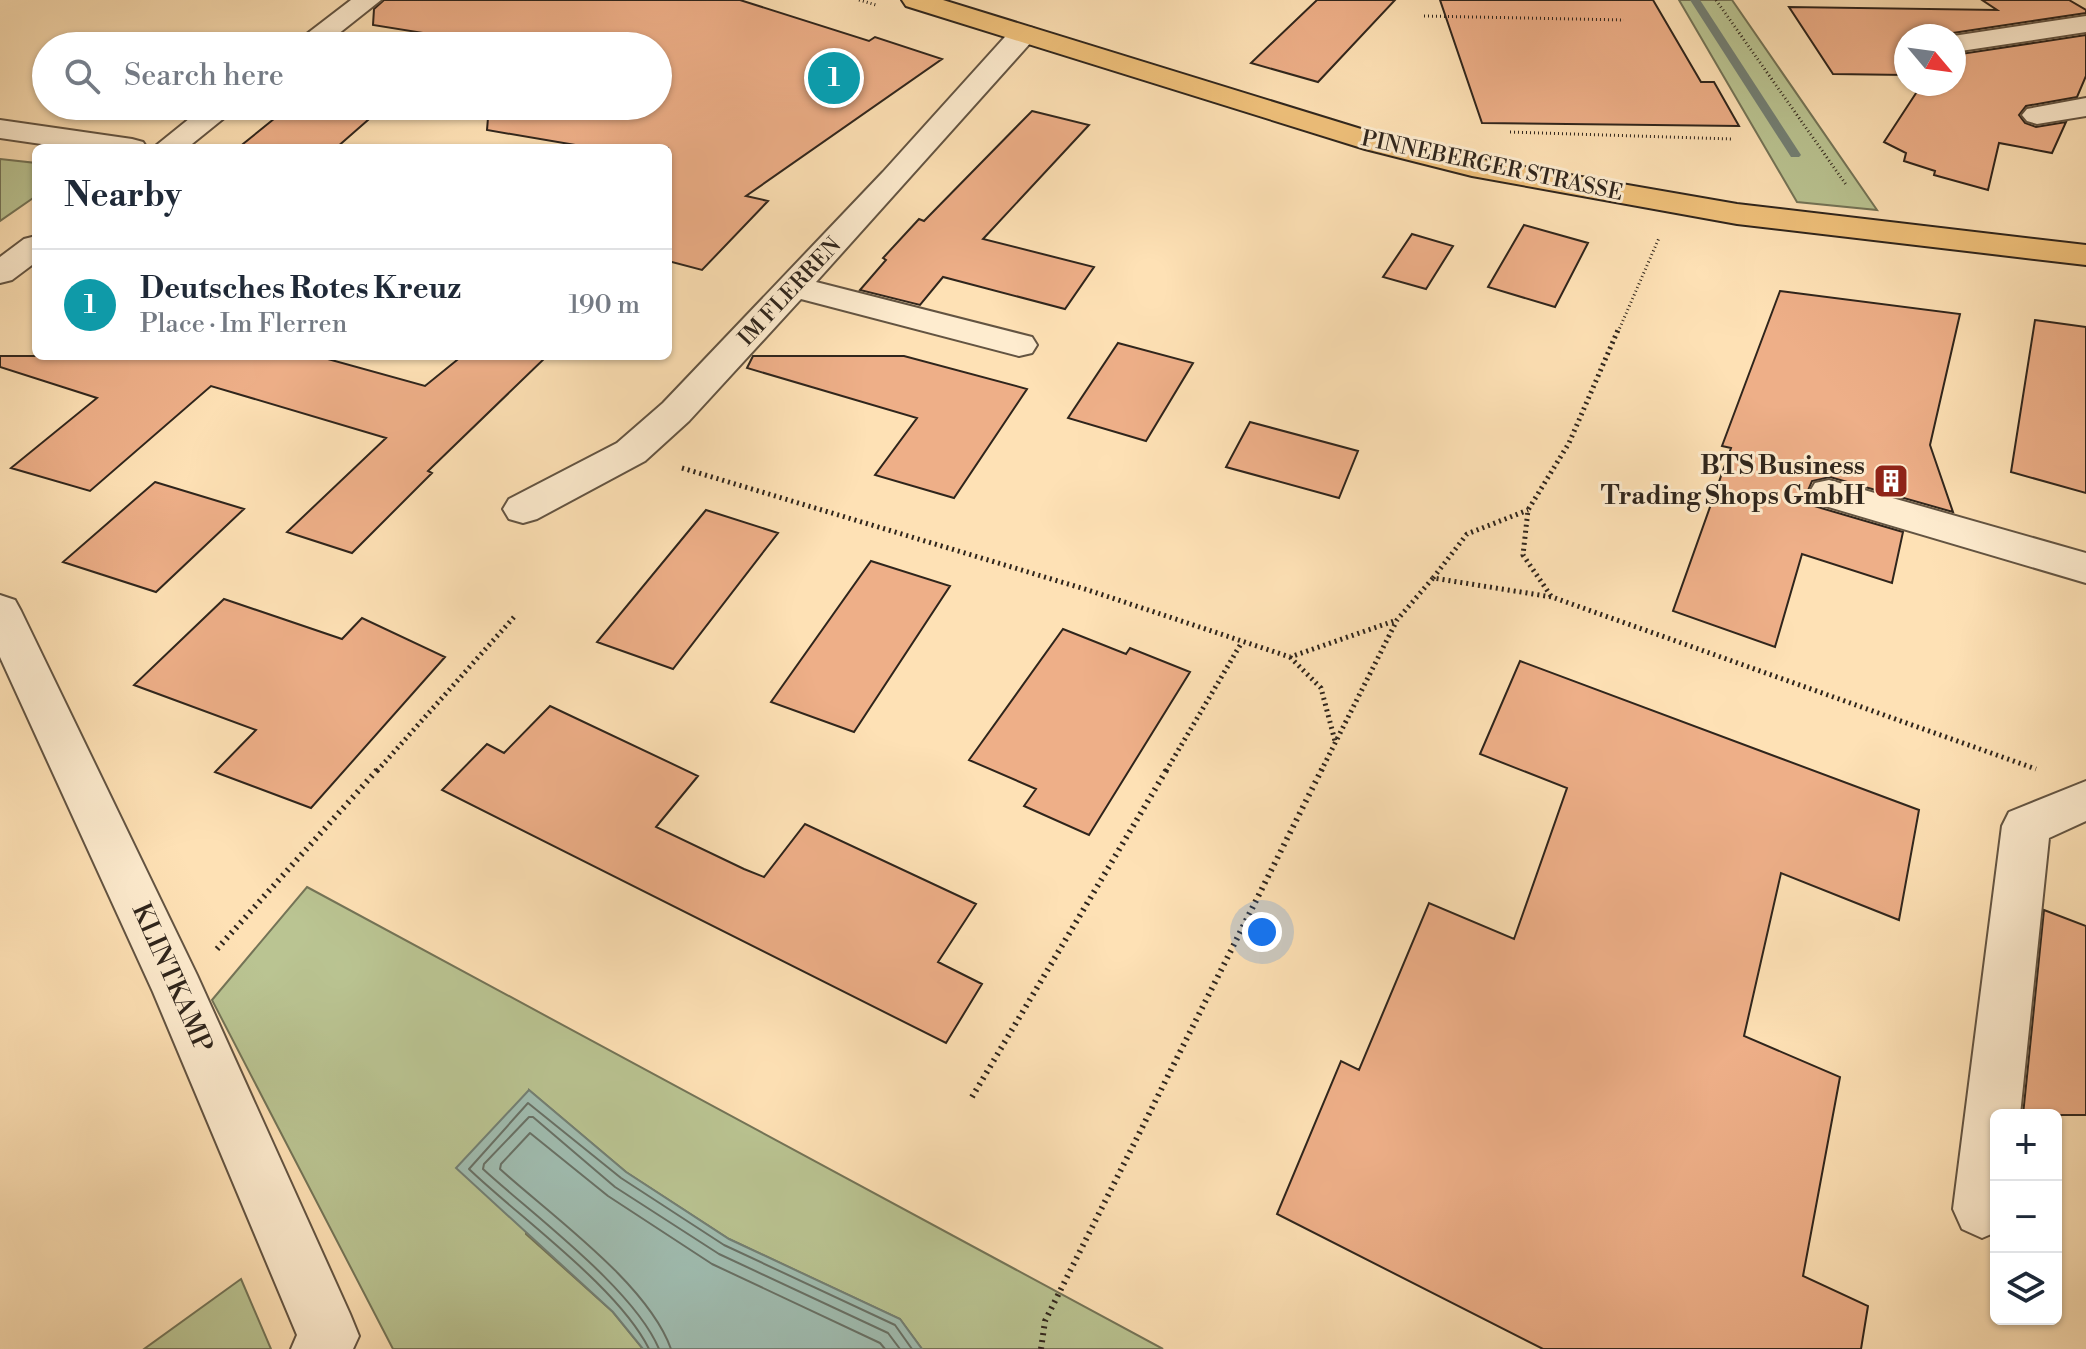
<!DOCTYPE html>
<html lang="en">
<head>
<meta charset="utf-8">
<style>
	body { margin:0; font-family:"Libre Bodoni",serif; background:#f2f2f3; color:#1f2937 }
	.controls { position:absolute; right:24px; bottom:24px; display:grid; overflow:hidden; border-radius:12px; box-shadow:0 2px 6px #0004 }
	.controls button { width:72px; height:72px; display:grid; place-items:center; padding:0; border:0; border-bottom:2px solid #e0e1e3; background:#fff; color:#1f2937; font:40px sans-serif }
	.compass { position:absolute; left:1894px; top:24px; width:72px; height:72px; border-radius:50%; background:#fff; box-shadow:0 2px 6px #0004; rotate:119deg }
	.you { position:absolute; left:1262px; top:932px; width:28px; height:28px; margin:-20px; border:6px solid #fff; border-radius:50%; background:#1a73e8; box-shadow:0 0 0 12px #1a73e833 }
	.badge { display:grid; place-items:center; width:52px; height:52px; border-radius:50%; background:#111827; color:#fff; font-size:26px; font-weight:700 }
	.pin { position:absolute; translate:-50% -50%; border:4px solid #fff; box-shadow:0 2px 8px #0006 }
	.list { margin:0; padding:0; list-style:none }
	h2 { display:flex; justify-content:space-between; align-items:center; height:104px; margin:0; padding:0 32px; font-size:34px }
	h2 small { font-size:26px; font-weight:400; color:#747a83 }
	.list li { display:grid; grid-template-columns:52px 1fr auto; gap:24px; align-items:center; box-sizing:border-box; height:112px; padding:0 32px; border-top:2px solid #e0e1e3 }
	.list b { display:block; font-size:30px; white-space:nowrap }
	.list p { margin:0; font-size:26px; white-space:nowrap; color:#747a83 }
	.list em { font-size:26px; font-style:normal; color:#747a83 }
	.icon { flex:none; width:44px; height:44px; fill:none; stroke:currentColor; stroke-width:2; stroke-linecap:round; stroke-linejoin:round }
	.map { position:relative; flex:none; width:2086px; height:1349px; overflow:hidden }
	.search { position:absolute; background:#fff; box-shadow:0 2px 6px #0004; left:32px; top:32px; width:640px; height:88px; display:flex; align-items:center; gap:20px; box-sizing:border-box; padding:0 28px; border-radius:44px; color:#747a83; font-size:30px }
	.panel { position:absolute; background:#fff; box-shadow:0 2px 6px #0004; left:32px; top:144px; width:640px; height:216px; border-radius:12px }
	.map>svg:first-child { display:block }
</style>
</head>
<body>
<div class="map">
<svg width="2086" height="1349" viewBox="0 0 2086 1349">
	<rect width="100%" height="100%" fill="#fee1b5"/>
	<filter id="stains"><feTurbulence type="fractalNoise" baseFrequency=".0025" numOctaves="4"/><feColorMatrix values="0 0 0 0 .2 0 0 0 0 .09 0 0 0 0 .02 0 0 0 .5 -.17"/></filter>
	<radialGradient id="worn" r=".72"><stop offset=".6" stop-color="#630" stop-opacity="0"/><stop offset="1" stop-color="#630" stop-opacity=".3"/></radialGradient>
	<path fill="#bac492" stroke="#747457" stroke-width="2" d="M1679,0H1732L1877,210L1797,202Z
		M0,159L36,163V196L0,221Z
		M307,887L1163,1349H922L900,1319L729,1239L626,1172L529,1090L526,1234L613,1312L643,1349H393L212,1000Z
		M241,1279L271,1349H144Z"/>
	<path fill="#a0bdb1" stroke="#738075" stroke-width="2" d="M529,1090L626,1172L729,1239L900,1319L922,1349H643L613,1312L456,1168Z"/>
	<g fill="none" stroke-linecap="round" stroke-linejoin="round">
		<path stroke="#687166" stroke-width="2" d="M649,1349C619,1288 520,1218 469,1169L528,1103L621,1178L724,1245L895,1325L912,1349
			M659,1349C634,1289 533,1215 483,1169L484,1164L529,1117H533L615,1187L719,1254L888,1333L900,1349
			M671,1349C648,1284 552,1216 500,1169L501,1164L530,1133L608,1196L712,1264L880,1343L885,1349"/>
		<path fill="#738075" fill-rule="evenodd" d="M1690,0H1700L1801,155L1799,157H1791Z"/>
	</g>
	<path fill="#eeaf88" stroke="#2f251c" stroke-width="2" d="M384,0H740L869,41L875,37L942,59L746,196L768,201L702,270L668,261V148H593L487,130L489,106H658V46H504L373,25L374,9Z
		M1317,0H1395L1318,82L1251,63Z
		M1440,0H1653L1701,82H1714L1739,126L1482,123Z
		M1982,0H2069L2086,10V13L1953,33L1950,36H1906V75L1833,74L1789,7L1997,10Z
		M2086,35V76L2077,97L2026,106L2019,115L2025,123L2036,127L2066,122L2052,153L1999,143L1988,190L1934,175L1935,171L1904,161L1906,153L1884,142L1922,84H1954V55Z
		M290,106H384L336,148H238Z
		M1032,111L1089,125L983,239L1094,267L1065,309L943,277L920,305L860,290L886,260L883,258L919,219L924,221Z
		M1524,225L1588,243L1555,307L1488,287Z
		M1412,234L1453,246L1426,289L1383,277Z
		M1780,291L1960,314L1930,445L1953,512L1830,477L1812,481L1806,495L1814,506L1903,532L1892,583L1802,554L1775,647L1673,611L1731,448L1722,446Z
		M2035,320L2086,327V493L2011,472Z
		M1118,343L1193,363L1146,441L1068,418Z
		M0,356H317L425,386L462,356H547L428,471L432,473L352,553L287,532L386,438L211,386L90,491L11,468L97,398L0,367Z
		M753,356H904L1027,389L954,498L875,475L917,418L747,368Z
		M1250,422L1358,451L1339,498L1226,467Z
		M155,482L244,509L156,592L63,562Z
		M706,510L778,533L673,669L597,642Z
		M871,561L950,586L854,732L771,702Z
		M224,599L342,639L362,618L445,657L311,808L215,772L256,730L134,685Z
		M1063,629L1126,654L1130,648L1190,672L1089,835L1024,806L1036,789L969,760Z
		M1520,661L1919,810L1899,920L1781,873L1744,1036L1840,1077L1803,1276L1868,1306L1861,1349H1543L1277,1214L1341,1061L1359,1070L1429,903L1514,939L1567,788L1480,754Z
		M550,706L698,776L656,827L744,869L764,877L805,824L976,904L938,962L982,984L946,1043L442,790L487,744L504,753Z
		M2044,910L2086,926V1115H2023Z"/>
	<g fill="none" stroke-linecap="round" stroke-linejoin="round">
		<defs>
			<path id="minor" d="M351,0H381L323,46H291Z
				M2086,16V32L1954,52L1953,36Z
				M1023,26L1033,28L1037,34L1033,40L816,282L1032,337L1037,345L1032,353L1019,356L801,299L689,421L645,461L537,519L523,523L509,519L503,509L509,499L617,443L663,403L883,172L1013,28Z
				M2086,98V116L2037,124L2027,121L2022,115L2027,109Z
				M205,106H239L187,148H153Z
				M0,120L132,139L143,142L147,148H69L0,138Z
				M36,236V262L12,280L0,283V257L24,239Z
				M1829,480L2086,553V583L1815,503L1809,493L1815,483Z
				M0,595L15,600L21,611L197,975L350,1314L359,1336L353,1349H291L297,1335L153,992L0,657Z
				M2086,781V821L2049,838L2020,1115H1996V1232L1982,1238L1962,1229L1953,1209L2002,826L2009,812Z"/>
			<path id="major" d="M902,0H943L1387,137L1472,158L1737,204L2086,245V265L1737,224L1472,176L1365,149L906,6Z"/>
		</defs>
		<use href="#minor" stroke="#635442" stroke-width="4"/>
		<use href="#major" stroke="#2f251c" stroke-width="4"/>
		<path stroke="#2f251c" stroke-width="3" stroke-dasharray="1 3" stroke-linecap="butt" d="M859,0L876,5
			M1716,0L1847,186
			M1424,16L1624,20
			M1510,132L1732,139
			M1618,332L1659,238"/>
		<path stroke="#2f251c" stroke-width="5" stroke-dasharray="2 4" stroke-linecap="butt" d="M682,468L1088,590L1290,657L1397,620
			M1433,578L1467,534L1528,510
			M1551,596L1523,555L1528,510L1569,443L1618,330
			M1290,657L1321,688L1335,741
			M377,771L514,617
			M1166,771L1242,642
			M1321,771L1397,620L1433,578L1552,597L2036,769"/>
		<path stroke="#2f251c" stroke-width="6" stroke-dasharray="2 5" stroke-linecap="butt" d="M217,949L378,769
			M972,1097L1167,769
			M1041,1349L1045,1321L1322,769"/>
		<use href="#minor" fill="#feeccf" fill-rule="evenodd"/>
		<use href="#major" fill="#efc07a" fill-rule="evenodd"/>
	</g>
	<defs>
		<symbol id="building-square" viewBox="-11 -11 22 22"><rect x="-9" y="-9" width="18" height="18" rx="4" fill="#8f2418" stroke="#feeccf"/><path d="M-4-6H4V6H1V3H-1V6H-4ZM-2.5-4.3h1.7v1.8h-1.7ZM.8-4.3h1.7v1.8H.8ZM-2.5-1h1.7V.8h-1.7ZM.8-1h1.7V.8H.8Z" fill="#fff"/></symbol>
	</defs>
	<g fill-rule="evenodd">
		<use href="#building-square" x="1871" y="461" width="40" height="40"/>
	</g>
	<g text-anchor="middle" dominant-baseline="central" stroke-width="6" stroke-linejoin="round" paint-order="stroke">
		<g font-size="22" fill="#2f251c" stroke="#feeccf">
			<text transform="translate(1492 166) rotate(12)">PINNEBERGER STRASSE</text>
			<text transform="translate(790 292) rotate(-47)">IM FLERREN</text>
		</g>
		<g font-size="26" font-weight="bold" fill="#2f251c" stroke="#feeccf" text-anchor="end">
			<text x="1865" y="466">BTS Business<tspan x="1865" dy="30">Trading Shops GmbH</tspan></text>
		</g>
		<g font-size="26" fill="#2f251c" stroke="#feeccf">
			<text transform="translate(172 978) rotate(66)">KLINTKAMP</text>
		</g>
	</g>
	<rect width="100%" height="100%" filter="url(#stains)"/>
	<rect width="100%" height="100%" fill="url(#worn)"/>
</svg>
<div class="controls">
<button>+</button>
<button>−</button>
<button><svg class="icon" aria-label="layers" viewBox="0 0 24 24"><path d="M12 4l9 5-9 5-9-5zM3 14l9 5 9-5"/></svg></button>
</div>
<svg class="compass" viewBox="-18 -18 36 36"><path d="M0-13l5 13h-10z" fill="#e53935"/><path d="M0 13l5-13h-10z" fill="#747a83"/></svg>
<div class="you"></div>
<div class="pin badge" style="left:834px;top:78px;background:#0f9aa8">1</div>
<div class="search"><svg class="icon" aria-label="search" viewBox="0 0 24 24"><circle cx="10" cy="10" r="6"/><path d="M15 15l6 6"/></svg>Search here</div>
<section class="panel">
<h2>Nearby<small></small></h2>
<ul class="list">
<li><span class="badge" style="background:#0f9aa8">1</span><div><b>Deutsches Rotes Kreuz</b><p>Place · Im Flerren</p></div><em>190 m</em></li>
</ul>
</section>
</div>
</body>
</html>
